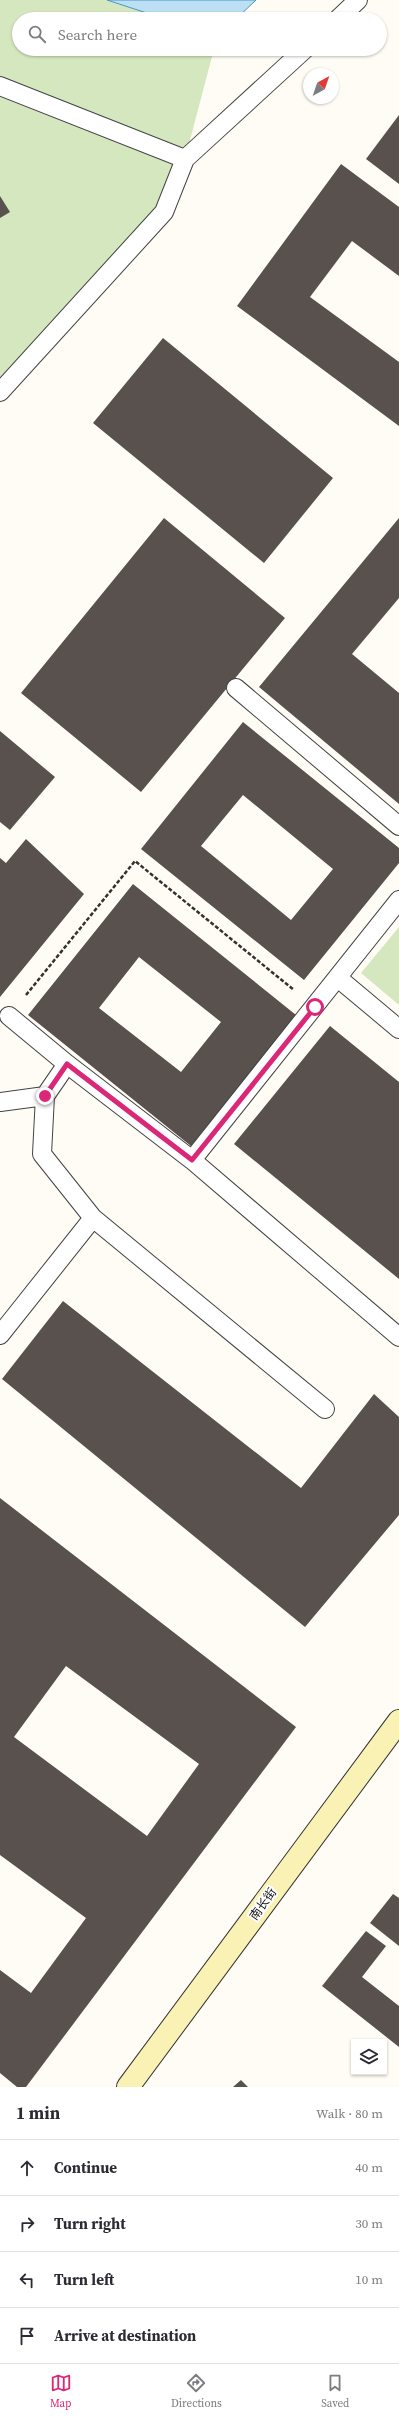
<!DOCTYPE html>
<html lang="en">
<head>
<meta charset="utf-8">
<style>
	body { margin:0; font-family:"Source Serif 4","Noto Sans SC",serif; background:#f7f7f7; color:#2b2b33 }
	.controls { position:absolute; right:12px; bottom:12px; display:grid; overflow:hidden; border-radius:0px; box-shadow:0 1px 3px #0004 }
	.controls button { width:36px; height:36px; display:grid; place-items:center; padding:0; border:0; border-bottom:1px solid #e1e1e2; background:#fff; color:#2b2b33; font:20px sans-serif }
	.compass { position:absolute; left:303px; top:68px; width:36px; height:36px; border-radius:50%; background:#fff; box-shadow:0 1px 3px #0004; rotate:40deg }
	.stop { position:absolute; width:12px; height:12px; margin:-9px; border:3px solid #db2777; border-radius:50%; background:#fff }
	.stop.end { background:#db2777; border-color:#fff; box-shadow:0 1px 4px #0008 }
	.list { margin:0; padding:0; list-style:none }
	h2 { display:flex; justify-content:space-between; align-items:center; height:52px; margin:0; padding:0 16px; font-size:17px }
	h2 small { font-size:13px; font-weight:400; color:#7c7c81 }
	.list li { display:grid; grid-template-columns:26px 1fr auto; gap:12px; align-items:center; box-sizing:border-box; height:56px; padding:0 16px; border-top:1px solid #e1e1e2 }
	.list b { display:block; font-size:15px; white-space:nowrap }
	.list em { font-size:13px; font-style:normal; color:#7c7c81 }
	.icon { flex:none; width:22px; height:22px; fill:none; stroke:currentColor; stroke-width:2; stroke-linecap:round; stroke-linejoin:round }
	.map { position:relative; flex:none; width:399px; height:2087px; overflow:hidden }
	.search { position:absolute; background:#fff; box-shadow:0 1px 3px #0004; left:12px; right:12px; top:12px; height:44px; display:flex; align-items:center; gap:10px; box-sizing:border-box; padding:0 14px; border-radius:22px; color:#7c7c81; font-size:15px }
	.sheet { height:276px; background:#fff }
	nav { display:flex; justify-content:space-around; align-items:center; box-sizing:border-box; height:56px; border-top:1px solid #e1e1e2; background:#fff; font-size:11px; color:#7c7c81 }
	nav a { display:grid; justify-items:center; gap:2px }
	nav .on { color:#db2777 }
	.map>svg:first-child { display:block }
</style>
</head>
<body>
<div class="map">
<svg width="399" height="2087" viewBox="0 0 399 2087">
	<rect width="100%" height="100%" fill="#fefcf4"/>
	<path fill="#d5e7bf" d="M0,0H107L165,19H19V49H214L185,159L164,212L0,392Z
		M399,927V1005L361,973Z"/>
	<path fill="#bcdff3" stroke="#4795c5" d="M107,0H256L236,19H165Z"/>
	<path fill="#58514d" fill-rule="evenodd" d="M399,115V184L366,159Z
		M341,164L399,207V276L352,241L310,297L399,362V426L237,306Z
		M0,196L10,212L0,218Z
		M163,338L333,478L264,563L93,423Z
		M164,518L285,618L141,792L21,693Z
		M399,518V598L352,654L399,693V804L259,687Z
		M243,722L399,848V863L304,980L141,849ZM243,795L333,869L291,920L201,846Z
		M0,731L55,777L10,830L0,822Z
		M26,839L84,894L0,997V858L6,863Z
		M133,884L296,1015L191,1146L28,1015ZM139,957L221,1022L181,1072L99,1008Z
		M330,1026L399,1082V1279L234,1144Z
		M63,1301L301,1488L374,1394L399,1417V1515L305,1627L2,1379Z
		M0,1498L296,1727L26,2087H17L0,2073V1970L31,1993L86,1918L0,1855ZM66,1666L199,1764L147,1836L14,1737Z
		M393,1894L399,1898V1946L370,1923Z
		M366,1931L386,1946L362,1977L399,2006V2047L322,1986Z
		M241,2080L248,2087H233Z"/>
	<g fill="none" stroke-linecap="round" stroke-linejoin="round">
		<defs>
			<path id="lane" d="M338,19L358,0
				M0,86L185,159
				M0,392L164,212L185,159L305,49
				M236,688L399,826
				M338,978L399,1029
				M9,1016L67,1064L192,1160L399,1337
				M67,1064L45,1096L42,1154L93,1218L325,1409
				M0,1102L45,1096
				M192,1160L399,900
				M0,1335L93,1218"/>
			<path id="secondary" d="M128,2087L399,1721"/>
		</defs>
		<use href="#lane" stroke="#434343" stroke-width="20"/>
		<use href="#secondary" stroke="#323232" stroke-width="24"/>
		<path stroke="#323232" stroke-width="2.5" stroke-dasharray="4 2" stroke-linecap="butt" d="M26,995L135,861L294,990"/>
		<use href="#lane" stroke="#fff" stroke-width="18"/>
		<use href="#secondary" stroke="#faf1b4" stroke-width="22"/>
	</g>
	<g fill="none" stroke-linecap="round" stroke-linejoin="round">
		<path stroke="#db2777" stroke-width="5" d="M45,1096L67,1064L192,1160L315,1007"/>
	</g>
	<g text-anchor="middle" dominant-baseline="central" stroke-width="4" stroke-linejoin="round" paint-order="stroke">
		<g font-size="12" fill="#101010" stroke="#fff">
			<text transform="translate(263 1904) rotate(-54)">南长街</text>
		</g>
	</g>
</svg>
<div class="controls">
<button><svg class="icon" aria-label="layers" viewBox="0 0 24 24"><path d="M12 4l9 5-9 5-9-5zM3 14l9 5 9-5"/></svg></button>
</div>
<svg class="compass" viewBox="-18 -18 36 36"><path d="M0-13l5 13h-10z" fill="#e53935"/><path d="M0 13l5-13h-10z" fill="#7c7c81"/></svg>
<div class="stop" style="left:315px;top:1007px"></div>
<div class="stop end" style="left:45px;top:1096px"></div>
<div class="search"><svg class="icon" aria-label="search" viewBox="0 0 24 24"><circle cx="10" cy="10" r="6"/><path d="M15 15l6 6"/></svg>Search here</div>
</div>
<section class="sheet">
<h2>1 min<small>Walk · 80 m</small></h2>
<ul class="list">
<li><svg class="icon" aria-label="ahead" viewBox="0 0 24 24"><path d="M12 20V5M6 11l6-6 6 6"/></svg><div><b>Continue</b></div><em>40 m</em></li>
<li><svg class="icon" aria-label="right" viewBox="0 0 24 24"><path d="M7 20v-9h11M14 6l5 5-5 5"/></svg><div><b>Turn right</b></div><em>30 m</em></li>
<li><svg class="icon" aria-label="left" viewBox="0 0 24 24"><path d="M17 20v-9H6M10 6l-5 5 5 5"/></svg><div><b>Turn left</b></div><em>10 m</em></li>
<li><svg class="icon" aria-label="arrive" viewBox="0 0 24 24"><path d="M6 21V4h12l-3 4 3 4H6"/></svg><div><b>Arrive at destination</b></div></li>
</ul>
</section>
<nav>
<a class="on"><svg class="icon" aria-label="map" viewBox="0 0 24 24"><path d="M3 6l6-2 6 2 6-2v14l-6 2-6-2-6 2zM9 4v14M15 6v14"/></svg>Map</a>
<a><svg class="icon" aria-label="directions" viewBox="0 0 24 24"><path d="M12 3l9 9-9 9-9-9zM9 14v-3h6M13 9l2 2-2 2"/></svg>Directions</a>
<a><svg class="icon" aria-label="saved" viewBox="0 0 24 24"><path d="M7 4h10v16l-5-4-5 4z"/></svg>Saved</a>
</nav>
</body>
</html>
